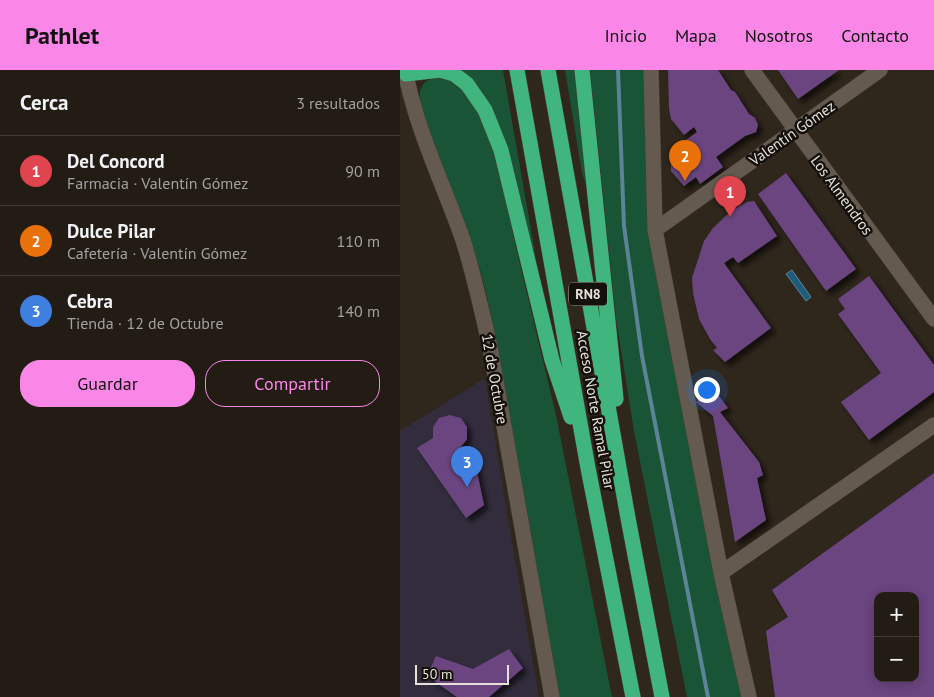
<!DOCTYPE html>
<html lang="es">
<head>
<meta charset="utf-8">
<style>
	body { margin:0; font-family:"PT Sans",sans-serif; background:#2f2922; color:#f1f3f6 }
	.controls { position:absolute; right:15px; bottom:15px; display:grid; overflow:hidden; border-radius:10px; box-shadow:0 2px 12px #0003 }
	.controls button { width:45px; height:45px; display:grid; place-items:center; padding:0; border:0; border-bottom:1px solid #403a34; background:#231c15; color:#f1f3f6; font:25px sans-serif }
	.scale { position:absolute; left:15px; bottom:12px; width:94px; box-sizing:border-box; padding-left:5px; border:2px solid #e7e1da; border-top:0; font-size:14px; line-height:18px; white-space:nowrap; color:#e7e1da; -webkit-text-stroke:4px #14100c; paint-order:stroke }
	.you { position:absolute; left:306px; top:319px; width:18px; height:18px; margin:-12px; border:4px solid #fff; border-radius:50%; background:#1a73e8; box-shadow:0 0 0 8px #1a73e833 }
	.badge { display:grid; place-items:center; width:32px; height:32px; border-radius:50%; background:#fa87e7; color:#fff; font-size:16px; font-weight:700 }
	.pin { position:absolute; translate:-50% -41px; filter:drop-shadow(0 1px 2px #0008) }
	.pin::after { content:''; position:absolute; top:26px; width:18px; height:15px; background:inherit; clip-path:polygon(0 0,100% 0,50% 100%) }
	.list { margin:0; padding:0; list-style:none }
	h2 { display:flex; justify-content:space-between; align-items:center; height:65px; margin:0; padding:0 20px; font-size:21px }
	h2 small { font-size:16px; font-weight:400; color:#a3a1a0 }
	.list li { display:grid; grid-template-columns:32px 1fr auto; gap:15px; align-items:center; box-sizing:border-box; height:70px; padding:0 20px; border-top:1px solid #403a34 }
	.list b { display:block; font-size:19px; white-space:nowrap }
	.list p { margin:0; font-size:16px; white-space:nowrap; color:#a3a1a0 }
	.list em { font-size:16px; font-style:normal; color:#a3a1a0 }
	.actions { display:flex; gap:10px; padding:15px 20px }
	.actions a { flex:1; padding:11px 0; border:1px solid #fa87e7; border-radius:20px; text-align:center; font-size:18px; color:#fa87e7 }
	.actions .main { background:#fa87e7; color:#111 }
	.map { position:relative; flex:none; width:534px; height:627px; overflow:hidden }
	header { display:flex; align-items:center; gap:30px; box-sizing:border-box; height:70px; padding:0 25px; background:#fa87e7; color:#111 }
	header strong { font-size:24px }
	nav { display:flex; gap:28px; margin-inline-start:auto; font-size:18px }
	main { display:flex }
	aside { flex:1; background:#231c15 }
	.map>svg:first-child { display:block }
</style>
</head>
<body>
<header>
<strong>Pathlet</strong>
<nav><a>Inicio</a><a>Mapa</a><a>Nosotros</a><a>Contacto</a></nav>
</header>
<main>
<aside>
<h2>Cerca<small>3 resultados</small></h2>
<ul class="list">
<li><span class="badge" style="background:#e0444e">1</span><div><b>Del Concord</b><p>Farmacia · Valentín Gómez</p></div><em>90 m</em></li>
<li><span class="badge" style="background:#e8710a">2</span><div><b>Dulce Pilar</b><p>Cafetería · Valentín Gómez</p></div><em>110 m</em></li>
<li><span class="badge" style="background:#3f7fe0">3</span><div><b>Cebra</b><p>Tienda · 12 de Octubre</p></div><em>140 m</em></li>
</ul>
<div class="actions"><a class="main">Guardar</a><a>Compartir</a></div>
</aside>
<div class="map">
<svg width="534" height="627" viewBox="0 0 534 627">
	<defs>
		<filter id="shadow"><feDropShadow dx="4.5" dy="4.5" stdDeviation="2.5" flood-color="#0009"/></filter>
	</defs>
	<rect width="100%" height="100%" fill="#2f261c"/>
	<path fill="#322c3c" d="M85,308L110,460L139,627H0V361Z"/>
	<path fill="#195436" d="M54,0H103L134,177L139,218L105,75Z
		M165,0H178L187,101L186,115L182,103Z
		M190,0H244L247,108L343,627H287L234,361L216,249Z
		M43,7L58,12L77,38L93,75L122,203L156,345L212,627H158C141,532 122,437 106,341C97,285 92,229 72,175C62,147 15,44 20,22C23,9 32,8 43,7Z"/>
	<path fill="#1f5c7c" stroke="#5b8498" d="M392,200L411,227L406,231L386,204Z"/>
	<g fill="none" stroke-linecap="round" stroke-linejoin="round">
		<path stroke="#5b8498" stroke-width="4" d="M218,0L224,156L242,286L308,627"/>
	</g>
	<path fill="#6a457f" fill-rule="evenodd" filter="url(#shadow)" d="M268,0H318L331,20L335,22L349,44L355,48L358,55L356,62L345,66L316,87L323,97L300,114L296,107L284,116L271,101V81L297,62L294,57L284,65L271,49L269,39Z
		M378,0H439L398,29Z
		M386,103L456,199L426,221L358,124Z
		M354,131L377,166L338,193L333,187L324,193L371,258L325,292L313,280L317,278L310,269L299,249L293,223L292,208L304,171L313,158L331,141L347,132Z
		M469,206L534,295V322L469,370L441,332L481,303L438,244L445,239L438,229Z
		M313,318L328,338L320,342L359,392L363,405L357,408L366,450L335,472L313,346L296,332Z
		M50,345L61,348L67,357V369L60,378L76,397L84,435L66,448L17,378L33,368V357L39,348Z
		M534,403V627H375L366,561L388,547L372,520ZM478,526H515V608H478Z
		M109,579L123,598L89,627H57L27,606L36,586L73,599Z"/>
	<g fill="none" stroke-linecap="round" stroke-linejoin="round">
		<defs>
			<path id="minor" d="M5,0C16,59 43,113 63,170C74,205 82,241 90,277L152,627
				M251,0L255,160L321,503L349,627
				M352,0L534,249
				M255,160L480,0
				M321,503L534,355"/>
			<path id="highway" d="M117,0L188,398L233,627
				M148,0L228,448L262,627
				M182,0L216,329
				M6,4L40,0L54,4L67,14L85,40L101,80L152,290L171,347"/>
		</defs>
		<use href="#minor" stroke="#494139" stroke-width="16"/>
		<use href="#highway" stroke="#494139" stroke-width="16"/>
		<use href="#minor" stroke="#655a4f" stroke-width="15"/>
		<use href="#highway" stroke="#40b57d" stroke-width="15"/>
	</g>
	<g text-anchor="middle" dominant-baseline="central" stroke-width="5" stroke-linejoin="round" paint-order="stroke">
		<rect fill="#14100c" stroke="#a8a29c" stroke-width="1" x="169" y="212.5" width="38" height="23" rx="4"/>
		<g font-size="14" font-weight="bold" fill="#e7e1da">
			<text x="188" y="224">RN8</text>
		</g>
		<g font-size="15" fill="#e7e1da" stroke="#14100c">
			<text transform="translate(392 63) rotate(-35)">Valentín Gómez</text>
			<text transform="translate(442 125) rotate(54)">Los Almendros</text>
			<text transform="translate(95 309) rotate(80)">12 de Octubre</text>
			<text transform="translate(196 340) rotate(80)">Acceso Norte Ramal Pilar</text>
		</g>
	</g>
</svg>
<div class="controls">
<button>+</button>
<button>−</button>
</div>
<div class="scale">50 m</div>
<div class="you"></div>
<div class="pin badge" style="left:330px;top:147px;background:#e0444e">1</div>
<div class="pin badge" style="left:285px;top:111px;background:#e8710a">2</div>
<div class="pin badge" style="left:67px;top:417px;background:#3f7fe0">3</div>
</div>
</main>
</body>
</html>
